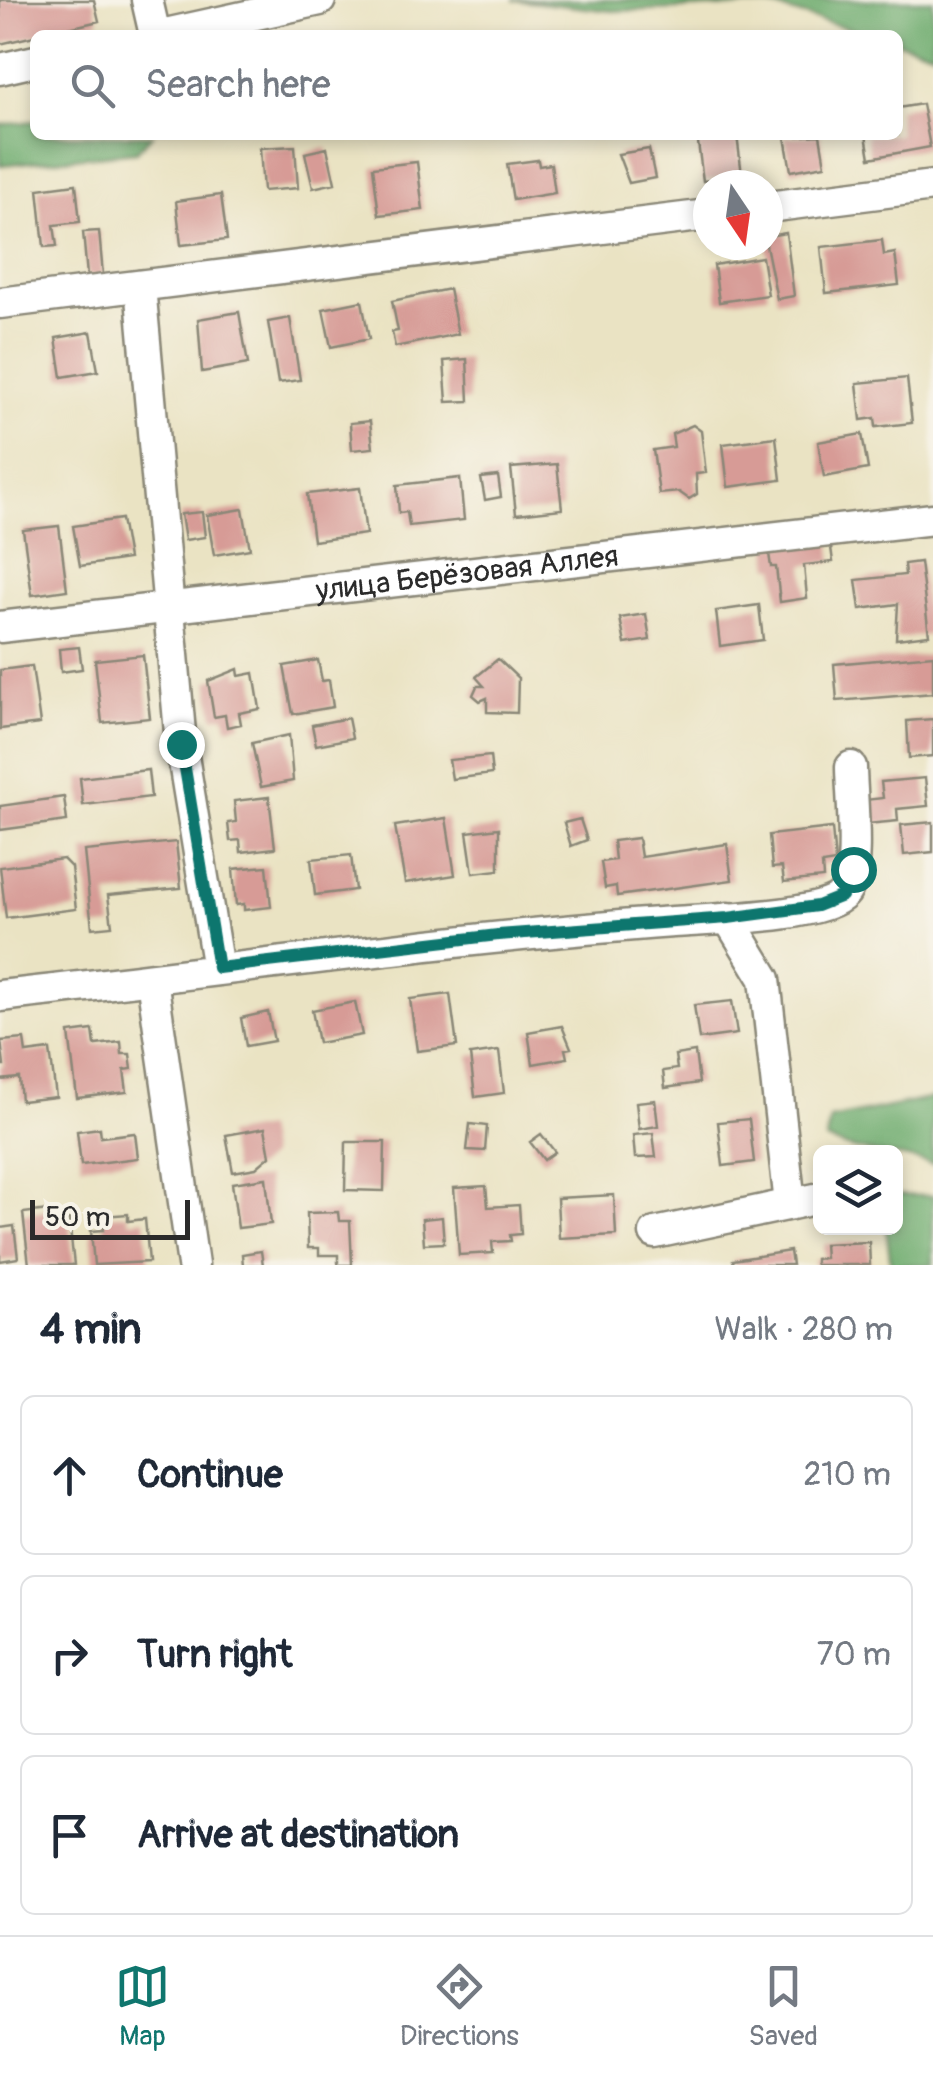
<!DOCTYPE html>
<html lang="en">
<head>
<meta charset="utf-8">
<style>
	body { margin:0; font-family:Pangolin,sans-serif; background:#f2f2f3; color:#1f2937 }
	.controls { position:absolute; right:30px; bottom:30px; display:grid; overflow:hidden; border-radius:15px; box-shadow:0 5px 15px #0003 }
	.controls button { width:90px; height:90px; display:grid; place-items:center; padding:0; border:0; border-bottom:2px solid #e0e1e3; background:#fff; color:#1f2937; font:50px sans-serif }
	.compass { position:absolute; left:693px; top:170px; width:90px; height:90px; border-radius:50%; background:#fff; box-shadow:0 5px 15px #0003; rotate:167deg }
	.scale { position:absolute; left:30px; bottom:25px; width:160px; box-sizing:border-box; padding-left:10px; border:5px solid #2b2b2b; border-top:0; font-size:28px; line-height:35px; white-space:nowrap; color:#2b2b2b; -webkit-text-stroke:8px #f7f3e8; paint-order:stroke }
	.stop { position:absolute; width:30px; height:30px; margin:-22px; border:8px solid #0f766e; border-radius:50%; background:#fff }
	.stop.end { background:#0f766e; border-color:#fff; box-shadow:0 2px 10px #0008 }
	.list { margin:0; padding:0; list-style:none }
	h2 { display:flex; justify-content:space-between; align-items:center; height:130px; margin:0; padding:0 40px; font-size:42px }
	h2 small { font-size:32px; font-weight:400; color:#747a83 }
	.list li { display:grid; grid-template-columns:65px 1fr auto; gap:30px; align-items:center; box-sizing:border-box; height:160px; margin:0 20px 20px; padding:0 20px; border:2px solid #e0e1e3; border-radius:15px }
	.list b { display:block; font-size:38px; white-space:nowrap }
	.list em { font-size:32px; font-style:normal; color:#747a83 }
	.icon { flex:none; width:55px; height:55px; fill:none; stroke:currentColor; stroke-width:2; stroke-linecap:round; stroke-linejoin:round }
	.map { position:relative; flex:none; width:933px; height:1265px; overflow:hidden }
	.search { position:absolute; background:#fff; box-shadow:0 5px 15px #0003; left:30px; right:30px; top:30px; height:110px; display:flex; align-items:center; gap:25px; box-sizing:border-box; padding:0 35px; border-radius:15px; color:#747a83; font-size:38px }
	.sheet { height:670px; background:#fff }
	nav { display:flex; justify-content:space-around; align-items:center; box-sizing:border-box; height:140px; border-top:2px solid #e0e1e3; background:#fff; font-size:28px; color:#747a83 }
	nav a { display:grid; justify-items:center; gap:5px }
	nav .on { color:#0f766e }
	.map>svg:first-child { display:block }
</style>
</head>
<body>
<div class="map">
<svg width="933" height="1265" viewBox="0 0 933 1265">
	<rect width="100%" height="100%" fill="#f7f3e8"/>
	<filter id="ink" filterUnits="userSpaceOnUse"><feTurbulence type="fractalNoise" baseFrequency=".01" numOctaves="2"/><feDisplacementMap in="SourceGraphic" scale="20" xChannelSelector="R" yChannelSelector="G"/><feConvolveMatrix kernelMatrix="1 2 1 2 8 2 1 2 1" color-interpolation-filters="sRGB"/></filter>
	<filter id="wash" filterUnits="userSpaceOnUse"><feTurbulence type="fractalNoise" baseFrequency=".0048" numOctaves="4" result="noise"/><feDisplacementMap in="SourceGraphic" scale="40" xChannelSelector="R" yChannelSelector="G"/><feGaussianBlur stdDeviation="2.25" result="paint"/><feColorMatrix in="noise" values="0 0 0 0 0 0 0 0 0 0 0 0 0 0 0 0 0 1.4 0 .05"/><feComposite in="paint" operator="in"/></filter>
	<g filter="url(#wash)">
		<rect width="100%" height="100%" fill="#eae3c3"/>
		<path fill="#6eac6e" stroke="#4c6c4c" stroke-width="2.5" d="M513,0H933V52L898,42V35H872L769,6L613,11Z
			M35,121V135H152L136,152L0,165V125Z
			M933,1098V1165C896,1151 863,1156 826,1140L830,1119Z
			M896,1195L933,1196V1265H891L886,1228H896Z"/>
		<g id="blocks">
			<path fill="#d79b96" d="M0,0H94L99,21L0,44Z
				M922,104L930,147L870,158L866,135H898V108Z
				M697,135H737L742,175L703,181Z
				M820,135L825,165L791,171L785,137Z
				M295,146L298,188L263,191L260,148Z
				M327,148L335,183L313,188L305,153Z
				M649,149L655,178L629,183L618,154Z
				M538,160L539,166L551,164L555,193L513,200L507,164Z
				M417,162L423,210L379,215L373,167Z
				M76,184L80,222L54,225L57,246L44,247L38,189Z
				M221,195L227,240L181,245L176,201Z
				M99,231L103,275L87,276L83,232Z
				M786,233L794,296L777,299L766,245L768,236Z
				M882,240L884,255L895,253L899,285L826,293L821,247Z
				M762,257L768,295L719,302L714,265Z
				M449,289L458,334L395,347L392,332L398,331L392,301Z
				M362,301L369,339L331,347L323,309Z
				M239,312L248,364L202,372L198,319Z
				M290,318L300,380L278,383L268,322Z
				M91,332L98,371L62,377L56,338Z
				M467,359L469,401L447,402L444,361Z
				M907,378L912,423L876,427L875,418L861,420L857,383Z
				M370,421L373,448L352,450L350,423Z
				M693,425L701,431L706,473L696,474L697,494L689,499L679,492L659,494L653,450L674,447L672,434Z
				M862,434L868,469L824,477L818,442Z
				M776,437L781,480L728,487L723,444Z
				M557,464L562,509L516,514L511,468Z
				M498,476L501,497L485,500L481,478Z
				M460,478L464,520L409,526L407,512L399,513L397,485Z
				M360,488L366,534L313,541L307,494Z
				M243,509L250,549L214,555L207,515Z
				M202,512L205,537L185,540L181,514Z
				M121,519L128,559L80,566L73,526Z
				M59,526L67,590L32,595L23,530Z
				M830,540L833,562L804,565L807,598L780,602L776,567H771L768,547Z
				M920,562L929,635L896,639L898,604L860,609L856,580L905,575L904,564Z
				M759,605L763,640L720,646L716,611Z
				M646,614L650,640L625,644L620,618Z
				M79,647L82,669L61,672L59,649Z
				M143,655L150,718L102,723L95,660Z
				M933,655V693L837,701L834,664Z
				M498,659L518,678L517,713L487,712V698L480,701L473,695L477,686H484L476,677Z
				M318,660L322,681L329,680L333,707L293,714L284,666Z
				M32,666L40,724L0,729V670Z
				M238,669L239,676L254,673L260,709L239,713L241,724L227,727L225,715L214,717L208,681Z
				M348,718L352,738L316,745L312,725Z
				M933,719V756L909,758L907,721Z
				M289,735L293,781L261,787L252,743Z
				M490,756L492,774L452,779L449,760Z
				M148,770L151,797L83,805L80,778Z
				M925,778L928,806L897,809L898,821L867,824L865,800L883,798L881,782Z
				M64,797L67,821L0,830V806Z
				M269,797L275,848L241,852L240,840L230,841L228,823L236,822L234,801Z
				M446,818L455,875L405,883L395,826Z
				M580,819L587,840L571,846L564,823Z
				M933,822V852L904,855L901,825Z
				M499,828V870L473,873L467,832Z
				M832,828L835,862L822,864L823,878L784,882L782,867L772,868L769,835Z
				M638,838L641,857L727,844L732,880L617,896L616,886L605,888L601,862L615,860L613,841Z
				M176,842L181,888L108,895L112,926L92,928L84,851Z
				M351,855L355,890L315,895L311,859Z
				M63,859L71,867L76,909L6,918L0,867Z
				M267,866L271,907L244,910V904L236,905L233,869Z
				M450,994L457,1046L417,1051L410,999Z
				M732,1001L737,1034L699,1039L694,1005Z
				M355,1002L362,1035L318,1043L312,1010Z
				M268,1012L274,1041L246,1046L241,1018Z
				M562,1026L571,1048L565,1049L567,1058L533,1064L528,1032Z
				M93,1030L95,1045L121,1042L122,1054H130L132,1069L124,1070L127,1092L77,1098L69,1033Z
				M24,1039L26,1053L50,1050L56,1097L21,1101L19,1078L0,1080V1066H4L1,1041Z
				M499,1051L504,1093L475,1097L470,1055Z
				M695,1052L699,1083L665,1088L663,1071L677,1069L675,1055Z
				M655,1100L658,1126L639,1129L636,1102Z
				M749,1119L754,1162L723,1166L718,1122Z
				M470,1124L487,1126L485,1151L467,1150Z
				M100,1128L101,1137L135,1133L138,1158L81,1165L77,1131Z
				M265,1128L270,1156L256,1168L233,1172L226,1135Z
				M653,1133L656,1157L635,1158L633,1135Z
				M541,1134L555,1152L544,1160L530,1142Z
				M346,1142H385L384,1191L345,1190Z
				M266,1178L271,1224L238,1228L232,1183Z
				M486,1186L488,1207L519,1205L521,1234L510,1235L511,1241L492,1242L493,1253L459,1255L454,1188Z
				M614,1195L616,1235L559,1238L557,1198Z
				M49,1210L50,1222L69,1220L74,1265H29L23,1213Z
				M338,1212L339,1221H350L352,1265H338V1255H319V1248H308L307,1213Z
				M128,1214V1221L145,1219L149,1262L94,1265L91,1231L104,1230L103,1216Z
				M442,1217L444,1243L424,1244L422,1219Z
				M14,1226L18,1258L0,1261V1228Z
				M869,1242L870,1265H815V1259L825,1258L824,1244Z
				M261,1251L263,1265H243L242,1254Z
				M790,1251L792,1265H734L733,1260Z"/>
		</g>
	</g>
	<g filter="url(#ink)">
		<use href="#blocks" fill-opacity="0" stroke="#8a8777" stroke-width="2.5"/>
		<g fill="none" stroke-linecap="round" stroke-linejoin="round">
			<defs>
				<g id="minor">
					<path d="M147,0L155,35"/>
					<path d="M161,35L320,0"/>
					<path d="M0,69L35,61"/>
					<path d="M768,207L933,186"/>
					<path d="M140,286L181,744L218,969"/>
					<path d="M0,303L708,215"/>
					<path id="s1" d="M0,627L933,519"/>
					<path d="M728,918L765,979L790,1204"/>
					<path d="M152,979L193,1265"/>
					<path d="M0,996C225,971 448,938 673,922C708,919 822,918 844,894C861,876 851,794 851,767"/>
					<path d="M655,1233L820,1198"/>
				</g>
			</defs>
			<use href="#minor" stroke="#8a8777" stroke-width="35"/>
			<use href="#minor" stroke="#fff" stroke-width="30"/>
		</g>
	</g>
	<g fill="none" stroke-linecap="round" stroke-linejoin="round" filter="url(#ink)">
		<path stroke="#0f766e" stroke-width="12" d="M181,744L218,968L498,935L728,918L817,906L842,896L853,869"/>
	</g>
	<g text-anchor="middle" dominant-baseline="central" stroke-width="8" stroke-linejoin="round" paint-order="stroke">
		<g font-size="30" fill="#2b2b2b" stroke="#f7f3e8">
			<text stroke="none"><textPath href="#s1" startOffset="470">улица Берёзовая Аллея</textPath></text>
		</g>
	</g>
</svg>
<div class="controls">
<button><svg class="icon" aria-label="layers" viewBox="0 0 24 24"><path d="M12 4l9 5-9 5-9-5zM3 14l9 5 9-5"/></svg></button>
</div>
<svg class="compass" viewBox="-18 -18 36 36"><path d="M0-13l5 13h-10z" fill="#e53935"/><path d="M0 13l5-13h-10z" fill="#747a83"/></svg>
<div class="scale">50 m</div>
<div class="stop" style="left:853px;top:869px"></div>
<div class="stop end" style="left:181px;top:744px"></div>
<div class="search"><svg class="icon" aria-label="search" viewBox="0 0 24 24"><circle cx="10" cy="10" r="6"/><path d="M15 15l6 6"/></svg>Search here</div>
</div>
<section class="sheet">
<h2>4 min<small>Walk · 280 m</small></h2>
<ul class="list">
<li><svg class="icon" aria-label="ahead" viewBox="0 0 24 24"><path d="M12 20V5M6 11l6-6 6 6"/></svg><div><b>Continue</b></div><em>210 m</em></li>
<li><svg class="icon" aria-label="right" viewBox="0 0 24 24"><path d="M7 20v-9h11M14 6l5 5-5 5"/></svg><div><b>Turn right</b></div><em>70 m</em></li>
<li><svg class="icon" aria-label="arrive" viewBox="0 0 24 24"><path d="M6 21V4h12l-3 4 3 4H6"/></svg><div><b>Arrive at destination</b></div></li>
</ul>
</section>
<nav>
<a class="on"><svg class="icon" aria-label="map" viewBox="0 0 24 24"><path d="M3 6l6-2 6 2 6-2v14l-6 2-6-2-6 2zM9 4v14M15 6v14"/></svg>Map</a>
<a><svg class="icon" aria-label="directions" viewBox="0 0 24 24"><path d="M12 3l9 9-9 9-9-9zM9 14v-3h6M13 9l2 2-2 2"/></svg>Directions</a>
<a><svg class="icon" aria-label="saved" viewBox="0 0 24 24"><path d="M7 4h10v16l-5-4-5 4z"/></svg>Saved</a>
</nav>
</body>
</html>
